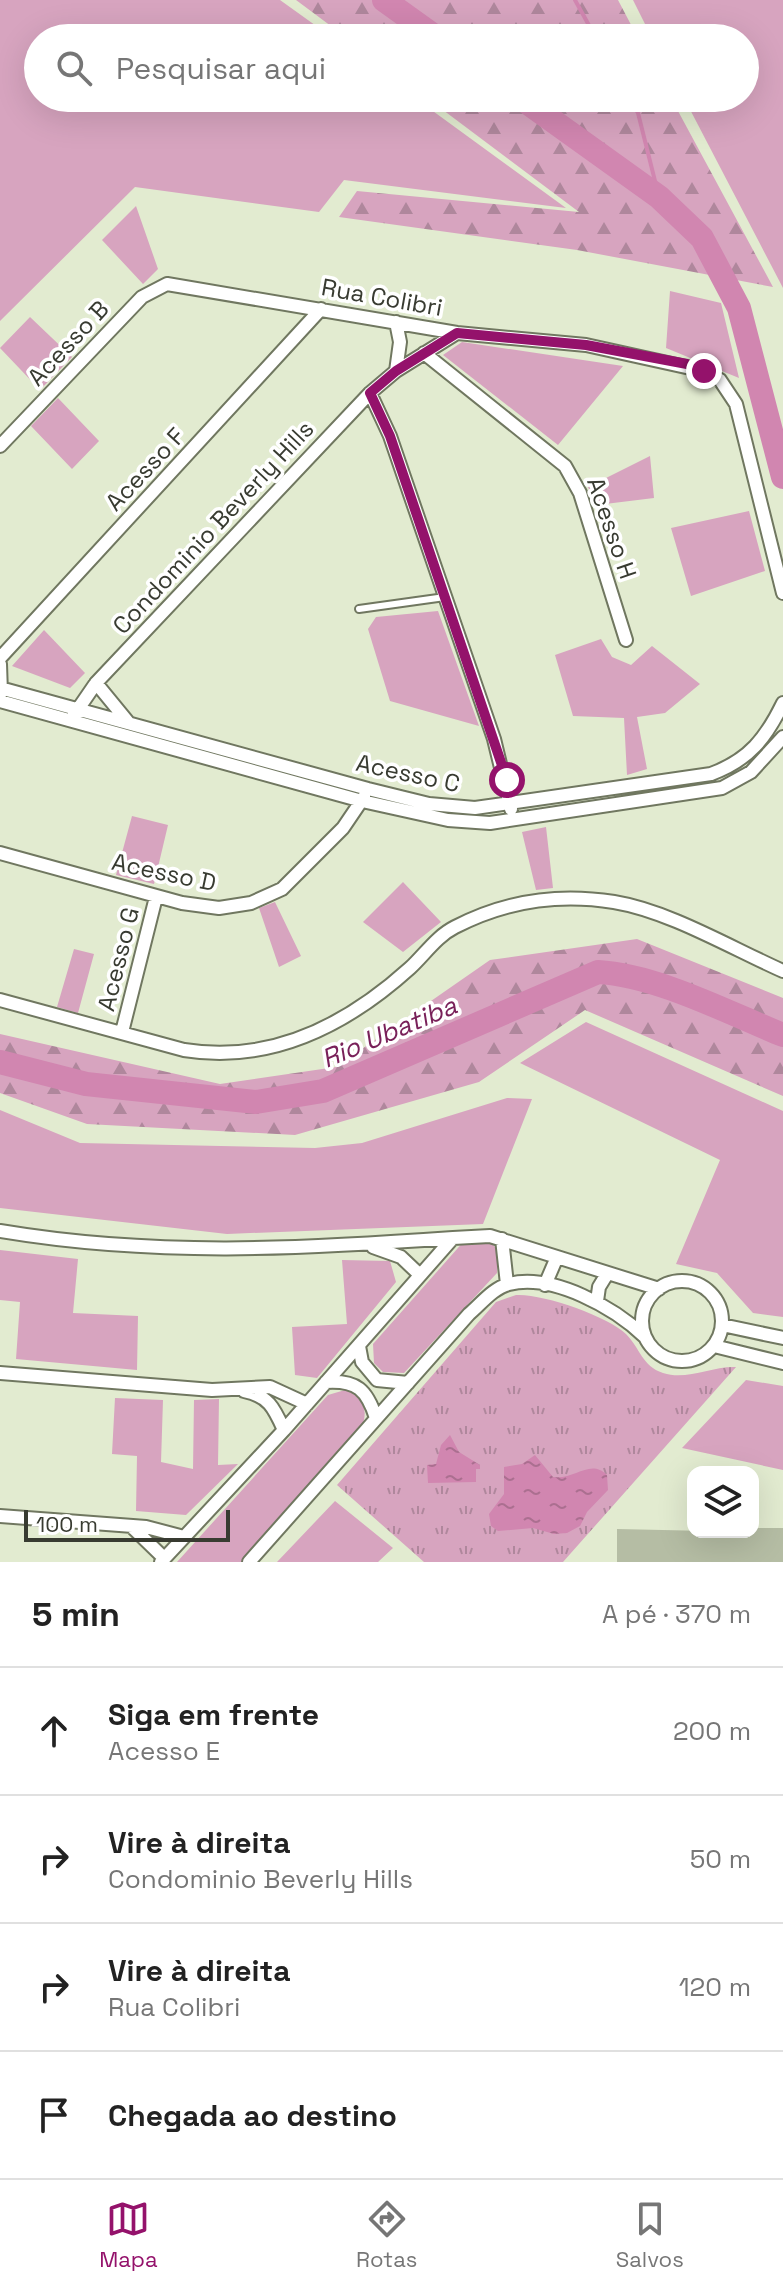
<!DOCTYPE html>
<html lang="pt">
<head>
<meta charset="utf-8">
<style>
	body { margin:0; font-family:"Space Grotesk",sans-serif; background:#f6f6f6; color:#222 }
	.controls { position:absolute; right:24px; bottom:24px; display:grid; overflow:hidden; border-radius:16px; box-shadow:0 8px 32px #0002 }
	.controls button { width:72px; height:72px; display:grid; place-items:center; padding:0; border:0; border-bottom:2px solid #e0e0e0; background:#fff; color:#222; font:40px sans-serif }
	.scale { position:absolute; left:24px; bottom:20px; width:206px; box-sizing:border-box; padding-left:8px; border:4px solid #383b31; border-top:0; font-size:22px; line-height:28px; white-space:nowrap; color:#383b31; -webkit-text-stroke:6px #fff; paint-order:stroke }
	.stop { position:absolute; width:24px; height:24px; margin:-18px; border:6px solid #94126b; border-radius:50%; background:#fff }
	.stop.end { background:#94126b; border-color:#fff; box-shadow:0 2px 8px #0008 }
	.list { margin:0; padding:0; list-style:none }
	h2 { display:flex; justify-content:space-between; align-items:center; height:104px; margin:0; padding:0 32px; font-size:34px }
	h2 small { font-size:26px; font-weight:400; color:#767676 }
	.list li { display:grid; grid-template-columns:52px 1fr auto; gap:24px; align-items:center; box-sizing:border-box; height:128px; padding:0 32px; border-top:2px solid #e0e0e0 }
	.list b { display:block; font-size:30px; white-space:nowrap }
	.list p { margin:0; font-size:26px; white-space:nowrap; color:#767676 }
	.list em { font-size:26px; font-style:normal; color:#767676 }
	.icon { flex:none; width:44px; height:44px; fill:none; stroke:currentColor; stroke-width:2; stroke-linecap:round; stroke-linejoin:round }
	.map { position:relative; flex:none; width:783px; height:1562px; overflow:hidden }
	.search { position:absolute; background:#fff; box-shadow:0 8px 32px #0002; left:24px; right:24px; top:24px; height:88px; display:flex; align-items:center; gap:20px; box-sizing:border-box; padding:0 28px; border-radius:44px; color:#767676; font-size:30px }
	.sheet { height:616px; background:#fff }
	nav { display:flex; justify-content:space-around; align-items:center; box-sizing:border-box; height:112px; border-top:2px solid #e0e0e0; background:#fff; font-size:22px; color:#767676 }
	nav a { display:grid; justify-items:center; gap:4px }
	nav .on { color:#94126b }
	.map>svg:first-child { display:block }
</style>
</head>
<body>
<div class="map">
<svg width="783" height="1562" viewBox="0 0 783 1562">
	<defs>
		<pattern id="forest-firs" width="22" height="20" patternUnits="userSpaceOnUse" patternTransform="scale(2)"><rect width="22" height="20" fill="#d7a4bf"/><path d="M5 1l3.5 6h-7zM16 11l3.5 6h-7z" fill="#af879c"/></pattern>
		<pattern id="park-tufts" width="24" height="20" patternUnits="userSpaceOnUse" patternTransform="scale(2)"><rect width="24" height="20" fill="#d7a4bf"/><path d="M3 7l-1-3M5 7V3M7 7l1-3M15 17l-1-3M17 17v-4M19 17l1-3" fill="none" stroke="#af879c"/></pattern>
		<pattern id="water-ripples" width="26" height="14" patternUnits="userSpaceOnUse" patternTransform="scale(2)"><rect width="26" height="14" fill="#d186b0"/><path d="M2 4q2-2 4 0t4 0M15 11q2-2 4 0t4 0" fill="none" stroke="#ab6f90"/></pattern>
	</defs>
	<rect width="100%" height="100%" fill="#e2ebd0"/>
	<path fill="#d7a4bf" d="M0,0H280L333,38H38V98H415L566,208L344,180L319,212L135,187L0,321Z
		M633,0H783V288L684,98H745V38H652Z
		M136,206L158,269L143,284L102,240Z
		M670,291L721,303L739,378L666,348Z
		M30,317L72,357L40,390L0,348Z
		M462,342L623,366L558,445L443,355Z
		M58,398L99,441L72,469L31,426Z
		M650,456L654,498L597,505L588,487Z
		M749,511L765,571L691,596L671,528Z
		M438,611L479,726L390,701L368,629L376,617Z
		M44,630L85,673L70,688L12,666Z
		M601,639L612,657L631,665L652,646L700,684L665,713L637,717L647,769L627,775L624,718L573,716L555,655Z
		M132,816L168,825L154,884L116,875Z
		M546,827L553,888L536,890L522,832Z
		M403,882L441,922L403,952L363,922Z
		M275,902L301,956L279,967L259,908Z
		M74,949L94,954L78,1013L57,1007Z
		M586,1022L783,1111V1317L753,1313L717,1273L676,1264L720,1160L520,1063Z
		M507,1098L532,1099L483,1224L227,1234L0,1208V1110L80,1143L315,1148L362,1143Z
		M465,1240L491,1242L498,1251L497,1273L404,1373L383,1372L374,1363L373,1344Z
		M0,1250L78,1259L73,1313L138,1316L137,1370L16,1359L20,1302L0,1300Z
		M342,1260L390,1261L396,1282L317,1378L295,1375L292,1327L347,1324Z
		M746,1380L783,1386V1470L682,1448Z
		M345,1390C362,1396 369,1409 362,1426L242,1562H177L328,1395Z
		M115,1398L163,1400L161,1462L193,1469L194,1400L219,1399L218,1465L238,1464L186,1515L136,1511L137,1456L112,1454Z
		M335,1501L393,1548L378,1562H277Z"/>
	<path fill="url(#forest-firs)" d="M296,0H618L638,38H347Z
		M427,98H671L773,287L577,250L339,217L357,191L579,212Z
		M637,939L783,998V1096L585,1010L479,1082L295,1135L87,1124L0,1093V1034L220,1084L336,1067L490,960Z"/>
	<path fill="url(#park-tufts)" d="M516,1295C541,1293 608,1316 626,1334C640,1348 642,1366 663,1373C687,1381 711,1366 736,1367L563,1562H424L337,1485L496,1302Z"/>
	<path fill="url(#water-ripples)" d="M450,1435L459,1452L480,1465V1469H476V1482L428,1483L427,1465L436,1464L441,1445Z
		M535,1455L553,1477C575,1480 590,1458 607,1475L608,1490L587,1512L580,1526L567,1533L554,1534L533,1528L498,1531L491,1526L489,1514L504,1494V1467L522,1464Z"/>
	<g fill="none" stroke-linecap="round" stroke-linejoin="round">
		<path stroke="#d186b0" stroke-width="4" d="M575,0L596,38
			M629,98L638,113L659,197"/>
		<path stroke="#d186b0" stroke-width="24" d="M384,0L437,38
			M521,98L659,197L702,238L739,308L783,477
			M0,1062L86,1084L256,1102L323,1091L598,972C656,975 729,1013 783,1035"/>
	</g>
	<path fill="#b5bda4" d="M753,1528H783V1562H617V1529L753,1532Z"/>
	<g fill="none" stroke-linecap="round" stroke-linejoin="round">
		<defs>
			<path id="service" d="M359,609L445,597"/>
			<path id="minor" d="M424,353L565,466L580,493L626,640
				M396,371L457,333
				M370,393L390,436L494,739L511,809
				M0,446L142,297L167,284L457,333L586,345L704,371L720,380L736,404L783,593
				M0,658L321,309
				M0,664L1,693
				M96,683L128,722
				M0,688L368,789L429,804L475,808L711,774C749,760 766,738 783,703
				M0,701L362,801L448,820L490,823L722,788L751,772L783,737
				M74,715L96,683L370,393L396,371L400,342L396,322
				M0,853L182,903L219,908L251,903L282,889L343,828L364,797
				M0,1000L184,1050C271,1064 347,1025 410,968C425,954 437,936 455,927C505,901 558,893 614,902C669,911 731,948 783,971
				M122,1032L156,897
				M0,1231C155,1257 298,1249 453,1238
				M502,1239L507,1284
				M373,1247L401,1257L420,1275
				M642 1321a40 40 0 1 1 80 0a40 40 0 1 1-80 0Z
				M545,1285L557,1257
				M597,1301L599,1287L607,1274
				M722,1325L783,1338
				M359,1346L362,1362L377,1380L408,1383
				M714,1346L783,1363
				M0,1373L212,1390L270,1387L307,1404
				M326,1382C357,1380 367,1390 376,1418
				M244,1391C269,1396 274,1408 284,1430
				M0,1516L146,1527L184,1537
				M131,1526L164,1558
				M161,1562L284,1430L453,1238L490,1236L659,1289
				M249,1562L469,1314C481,1304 493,1288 509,1284C553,1273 615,1308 645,1337"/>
		</defs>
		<use href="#service" stroke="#707760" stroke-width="10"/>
		<use href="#minor" stroke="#707760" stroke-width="16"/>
		<use href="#service" stroke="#fff" stroke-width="6"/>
		<use href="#minor" stroke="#fff" stroke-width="12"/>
	</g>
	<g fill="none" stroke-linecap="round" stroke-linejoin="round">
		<path stroke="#94126b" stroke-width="10" d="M507,780L390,436L370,393L396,371L457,333L586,345L687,364L704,371"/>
	</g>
	<g text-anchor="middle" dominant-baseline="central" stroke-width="7" stroke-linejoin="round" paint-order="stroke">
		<g font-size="24" fill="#383b31" stroke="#fff">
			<text transform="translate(382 297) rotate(10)">Rua Colibri</text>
			<text transform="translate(68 343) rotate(-47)">Acesso B</text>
			<text transform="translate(145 469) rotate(-47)">Acesso F</text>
			<text transform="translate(213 527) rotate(-47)">Condominio Beverly Hills</text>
			<text transform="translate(612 528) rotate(71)">Acesso H</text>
			<text transform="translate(408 773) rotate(12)">Acesso C</text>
			<text transform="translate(164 872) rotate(12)">Acesso D</text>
			<text transform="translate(118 959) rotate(-76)">Acesso G</text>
		</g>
		<g font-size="26" font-style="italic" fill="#79215a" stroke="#fff">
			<text transform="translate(389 1032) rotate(-23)">Rio Ubatiba</text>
		</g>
	</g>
</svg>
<div class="controls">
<button><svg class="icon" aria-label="layers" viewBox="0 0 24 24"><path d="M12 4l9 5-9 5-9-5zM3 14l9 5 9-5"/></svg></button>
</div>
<div class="scale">100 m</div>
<div class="stop" style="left:507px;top:780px"></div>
<div class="stop end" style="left:704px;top:371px"></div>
<div class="search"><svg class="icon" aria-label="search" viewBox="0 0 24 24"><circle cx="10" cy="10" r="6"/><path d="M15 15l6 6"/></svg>Pesquisar aqui</div>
</div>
<section class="sheet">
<h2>5 min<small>A pé · 370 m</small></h2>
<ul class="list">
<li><svg class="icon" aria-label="ahead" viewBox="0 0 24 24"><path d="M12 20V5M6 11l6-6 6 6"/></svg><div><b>Siga em frente</b><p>Acesso E</p></div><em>200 m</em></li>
<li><svg class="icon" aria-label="right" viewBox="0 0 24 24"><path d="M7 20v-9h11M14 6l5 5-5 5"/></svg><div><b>Vire à direita</b><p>Condominio Beverly Hills</p></div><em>50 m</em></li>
<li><svg class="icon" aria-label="right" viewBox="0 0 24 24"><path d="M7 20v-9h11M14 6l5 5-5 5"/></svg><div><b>Vire à direita</b><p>Rua Colibri</p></div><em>120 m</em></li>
<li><svg class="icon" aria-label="arrive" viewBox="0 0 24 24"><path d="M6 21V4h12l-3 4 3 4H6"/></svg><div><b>Chegada ao destino</b></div></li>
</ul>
</section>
<nav>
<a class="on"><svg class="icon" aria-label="map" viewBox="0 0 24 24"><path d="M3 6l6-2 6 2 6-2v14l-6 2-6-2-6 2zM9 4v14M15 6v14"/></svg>Mapa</a>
<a><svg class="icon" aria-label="directions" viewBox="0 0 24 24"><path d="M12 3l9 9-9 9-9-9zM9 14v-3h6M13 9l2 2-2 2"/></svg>Rotas</a>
<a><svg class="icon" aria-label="saved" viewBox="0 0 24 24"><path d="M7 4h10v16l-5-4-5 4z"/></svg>Salvos</a>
</nav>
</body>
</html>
